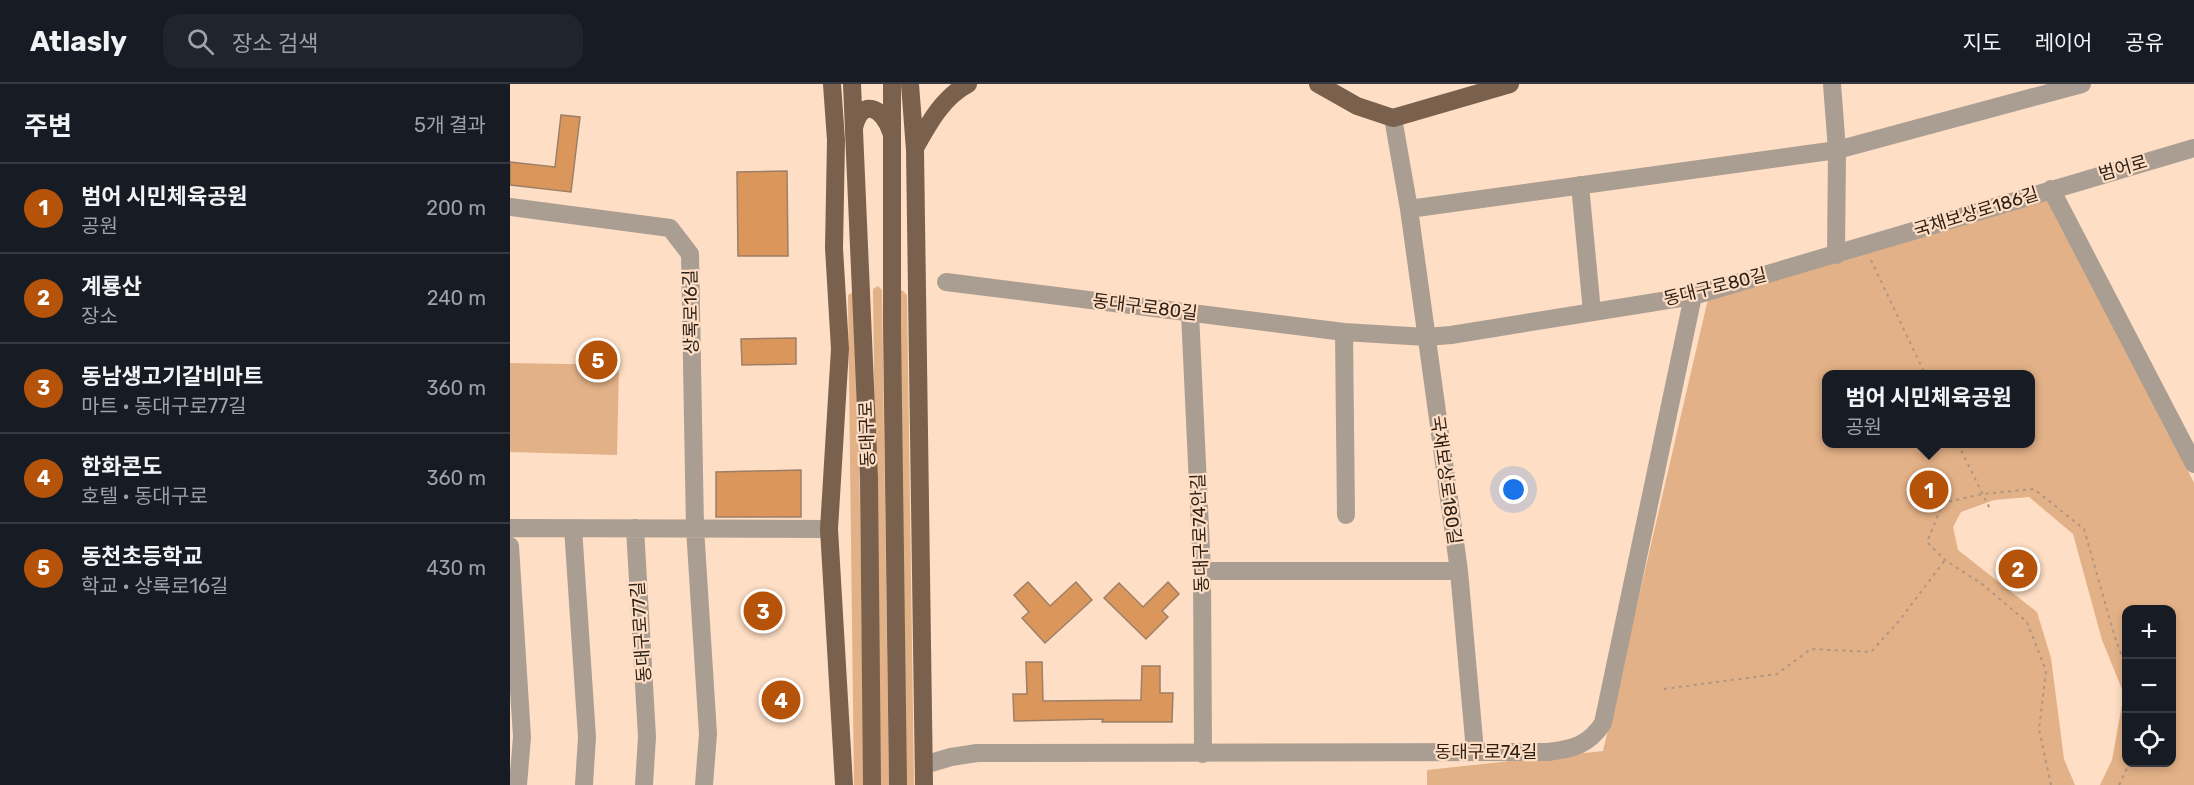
<!DOCTYPE html>
<html lang="ko">
<head>
<meta charset="utf-8">
<style>
	body { margin:0; font-family:Rubik,"Noto Sans KR",sans-serif; background:#20242c; color:#f1f3f6 }
	.controls { position:absolute; right:18px; bottom:18px; display:grid; overflow:hidden; border-radius:12px; box-shadow:0 3px 9px #0003 }
	.controls button { width:54px; height:54px; display:grid; place-items:center; padding:0; border:0; border-bottom:2px solid #363941; background:#171b24; color:#f1f3f6; font:30px sans-serif }
	.you { position:absolute; left:1004px; top:406px; width:21px; height:21px; margin:-15px; border:4px solid #fff; border-radius:50%; background:#1a73e8; box-shadow:0 0 0 9px #1a73e833 }
	.badge { display:grid; place-items:center; width:39px; height:39px; border-radius:50%; background:#b45309; color:#fff; font-size:20px; font-weight:700 }
	.pin { position:absolute; translate:-50% -50%; border:3px solid #fff; box-shadow:0 2px 6px #0006 }
	.popup { position:absolute; left:1312px; top:286px; width:213px; height:78px; box-sizing:border-box; display:grid; place-content:center; border-radius:12px; background:#171b24; filter:drop-shadow(0 2px 4px #0005); font-size:20px; white-space:nowrap; color:#9ea1a6 }
	.popup b { font-size:22px; color:#f1f3f6 }
	.popup::after { content:''; position:absolute; left:50%; top:100%; margin-left:-12px; border:12px solid transparent; border-top-color:#171b24 }
	.list { margin:0; padding:0; list-style:none }
	h2 { display:flex; justify-content:space-between; align-items:center; height:78px; margin:0; padding:0 24px; font-size:26px }
	h2 small { font-size:20px; font-weight:400; color:#9ea1a6 }
	.list li { display:grid; grid-template-columns:39px 1fr auto; gap:18px; align-items:center; box-sizing:border-box; height:90px; padding:0 24px; border-top:2px solid #363941 }
	.list b { display:block; font-size:22px; white-space:nowrap }
	.list p { margin:0; font-size:20px; white-space:nowrap; color:#9ea1a6 }
	.list em { font-size:20px; font-style:normal; color:#9ea1a6 }
	.icon { flex:none; width:33px; height:33px; fill:none; stroke:currentColor; stroke-width:2; stroke-linecap:round; stroke-linejoin:round }
	.map { position:relative; flex:none; width:1684px; height:701px; overflow:hidden }
	header { display:flex; align-items:center; gap:36px; box-sizing:border-box; height:84px; padding:0 30px; background:#171b24; border-bottom:2px solid #363941 }
	header strong { font-size:28px }
	nav { display:flex; gap:33px; margin-inline-start:auto; font-size:21px }
	.search { width:420px; height:54px; background:#20242c; display:flex; align-items:center; gap:15px; box-sizing:border-box; padding:0 21px; border-radius:18px; color:#9ea1a6; font-size:22px }
	main { display:flex }
	aside { flex:1; background:#171b24 }
	.map>svg:first-child { display:block }
</style>
</head>
<body>
<header>
<strong>Atlasly</strong>
<div class="search"><svg class="icon" aria-label="search" viewBox="0 0 24 24"><circle cx="10" cy="10" r="6"/><path d="M15 15l6 6"/></svg>장소 검색</div>
<nav><a>지도</a><a>레이어</a><a>공유</a></nav>
</header>
<main>
<aside>
<h2>주변<small>5개 결과</small></h2>
<ul class="list">
<li><span class="badge">1</span><div><b>범어 시민체육공원</b><p>공원</p></div><em>200 m</em></li>
<li><span class="badge">2</span><div><b>계룡산</b><p>장소</p></div><em>240 m</em></li>
<li><span class="badge">3</span><div><b>동남생고기갈비마트</b><p>마트 · 동대구로77길</p></div><em>360 m</em></li>
<li><span class="badge">4</span><div><b>한화콘도</b><p>호텔 · 동대구로</p></div><em>360 m</em></li>
<li><span class="badge">5</span><div><b>동천초등학교</b><p>학교 · 상록로16길</p></div><em>430 m</em></li>
</ul>
</aside>
<div class="map">
<svg width="1684" height="701" viewBox="0 0 1684 701">
	<rect width="100%" height="100%" fill="#fedec4"/>
	<path fill="#e3b187" fill-rule="evenodd" d="M1541,114L1684,399V701H1590L1602,676L1614,610L1592,556L1563,450L1519,413L1484,416L1451,428L1443,443L1448,466L1527,528L1541,574L1554,675L1565,701H917V686L1093,667L1198,215ZM1317,290H1521V360H1317ZM1616,526H1662V678H1616Z
		M368,202L372,206L379,701H369L363,205Z
		M392,206L397,211L404,701H393L388,210Z
		M343,208L347,212L354,701H344L338,211Z
		M0,279L109,281L107,371L0,368Z"/>
	<path fill="#db975b" stroke="#9d7f68" stroke-width="1.5" d="M51,31L70,33L61,108L0,101V78L45,83Z
		M277,87L278,172H228L227,88Z
		M286,254V280L232,281L231,255Z
		M291,386V433H206V388Z
		M518,498L540,522L566,498L582,516L535,559L512,534L519,528L504,511Z
		M658,498L669,510L652,527L658,533L636,555L594,514L609,499L633,523Z
		M516,578H532L533,617L631,616L632,582H650V609H663L662,638H592L593,635L504,637L503,610H517Z"/>
	<g fill="none" stroke-linecap="round" stroke-linejoin="round">
		<path stroke="#ae9682" stroke-width="2" stroke-dasharray="3 4.5" stroke-linecap="butt" d="M1361,176L1415,290
			M1448,360L1481,427
			M1154,605L1267,590L1301,565L1361,568L1389,537L1435,476
			M1541,701L1529,645L1536,587L1517,538L1472,500L1435,476L1417,458L1433,419L1472,410L1524,405L1574,445L1606,557L1616,582
			M1609,701L1620,678"/>
		<path stroke="#aa9d92" stroke-width="18" d="M1322,0L1327,66L1326,171
			M883,34L899,125L949,487L965,667
			M1070,101L1082,228
			M1541,105L1684,380
			M0,123L160,144L180,170L185,444L198,650L194,701
			M899,125L1327,66L1572,0
			M436,198L834,248L916,253L941,251L1183,212L1684,64
			M680,229L692,487L693,670
			M834,248L836,431
			M0,444L319,445
			M63,444L77,653L74,701
			M125,444L137,653L134,701
			M0,462L12,653L8,701
			M692,487H949
			M414,681L441,673L467,669L1038,668C1063,665 1079,661 1093,639L1183,212"/>
		<path stroke="#79614e" stroke-width="18" d="M322,0L326,56L324,164L330,265L319,445L334,701
			M342,0L359,394L362,701
			M382,0V243L388,701
			M400,0L405,66L414,701
			M808,0L847,22L883,34L1000,0
			M344,44C351,13 373,23 381,48
			M405,64C419,39 433,13 458,0"/>
	</g>
	<g text-anchor="middle" dominant-baseline="central" stroke-width="4.5" stroke-linejoin="round" paint-order="stroke">
		<g font-size="18" fill="#2d2117" stroke="#fedec4">
			<text transform="translate(1613 84) rotate(-16)">범어로</text>
			<text transform="translate(1466 128) rotate(-17)">국채보상로186길</text>
			<text transform="translate(1205 203) rotate(-14)">동대구로80길</text>
			<text transform="translate(635 223) rotate(7)">동대구로80길</text>
			<text transform="translate(181 228) rotate(-91)">상록로16길</text>
			<text transform="translate(357 350) rotate(-92)">동대구로</text>
			<text transform="translate(936 396) rotate(82)">국채보상로180길</text>
			<text transform="translate(690 449) rotate(-92)">동대구로74안길</text>
			<text transform="translate(131 548) rotate(-94)">동대구로77길</text>
			<text x="976" y="668">동대구로74길</text>
		</g>
	</g>
</svg>
<div class="controls">
<button>+</button>
<button>−</button>
<button><svg class="icon" aria-label="locate" viewBox="0 0 24 24"><circle cx="12" cy="12" r="6"/><path d="M12 2v4M12 18v4M2 12h4M18 12h4"/></svg></button>
</div>
<div class="you"></div>
<div class="pin badge" style="left:1419px;top:406px">1</div>
<div class="popup"><b>범어 시민체육공원</b>공원</div>
<div class="pin badge" style="left:1508px;top:485px">2</div>
<div class="pin badge" style="left:253px;top:527px">3</div>
<div class="pin badge" style="left:271px;top:616px">4</div>
<div class="pin badge" style="left:88px;top:276px">5</div>
</div>
</main>
</body>
</html>
